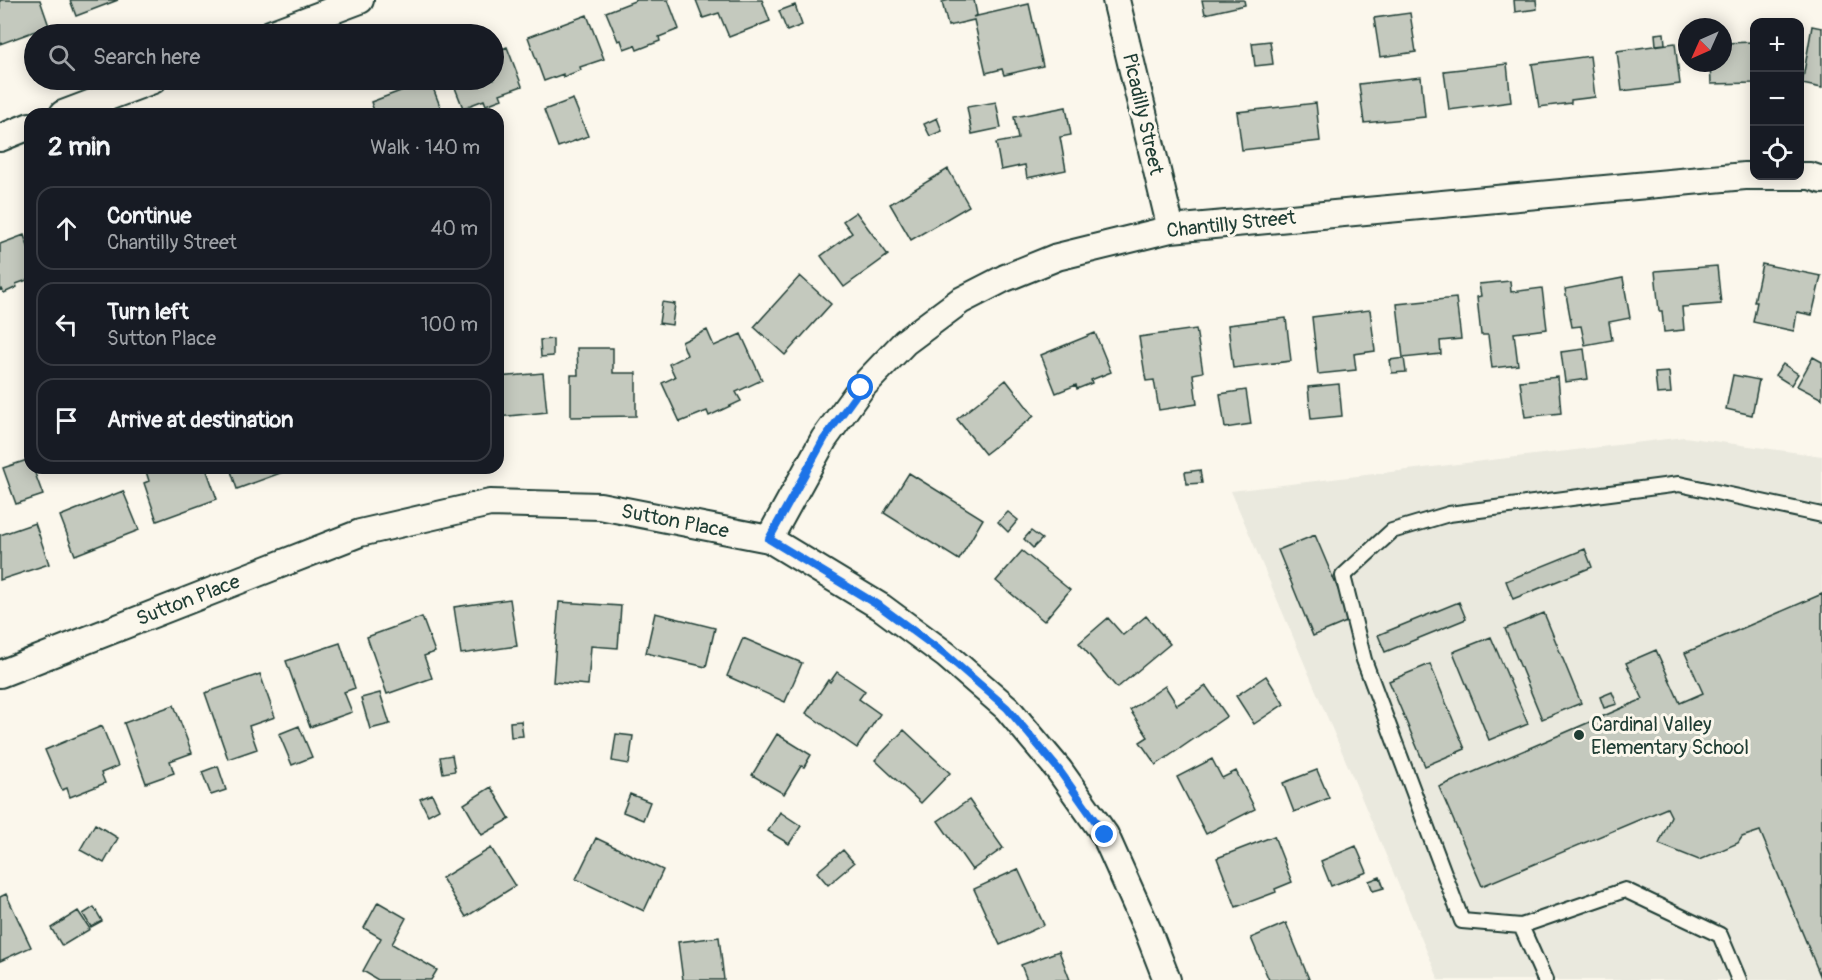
<!DOCTYPE html>
<html lang="en">
<head>
<meta charset="utf-8">
<style>
	body { margin:0; font-family:Pangolin,sans-serif; background:#20242c; color:#f1f3f6 }
	.controls { position:absolute; right:18px; top:18px; display:grid; overflow:hidden; border-radius:12px; box-shadow:0 3px 15px #0003 }
	.controls button { width:54px; height:54px; display:grid; place-items:center; padding:0; border:0; border-bottom:2px solid #363941; background:#171b24; color:#f1f3f6; font:30px sans-serif }
	.compass { position:absolute; left:1678px; top:18px; width:54px; height:54px; border-radius:50%; background:#171b24; box-shadow:0 3px 15px #0003; rotate:225deg }
	.stop { position:absolute; width:18px; height:18px; margin:-14px; border:4px solid #1a73e8; border-radius:50%; background:#fff }
	.stop.end { background:#1a73e8; border-color:#fff; box-shadow:0 2px 6px #0008 }
	.list { margin:0; padding:0; list-style:none }
	h2 { display:flex; justify-content:space-between; align-items:center; height:78px; margin:0; padding:0 24px; font-size:26px }
	h2 small { font-size:20px; font-weight:400; color:#9ea1a6 }
	.list li { display:grid; grid-template-columns:39px 1fr auto; gap:18px; align-items:center; box-sizing:border-box; height:84px; margin:0 12px 12px; padding:0 12px; border:2px solid #363941; border-radius:18px }
	.list b { display:block; font-size:22px; white-space:nowrap }
	.list p { margin:0; font-size:20px; white-space:nowrap; color:#9ea1a6 }
	.list em { font-size:20px; font-style:normal; color:#9ea1a6 }
	.icon { flex:none; width:33px; height:33px; fill:none; stroke:currentColor; stroke-width:2; stroke-linecap:round; stroke-linejoin:round }
	.map { position:relative; flex:none; width:1822px; height:980px; overflow:hidden }
	.search { position:absolute; background:#171b24; box-shadow:0 3px 15px #0003; left:24px; top:24px; width:480px; height:66px; display:flex; align-items:center; gap:15px; box-sizing:border-box; padding:0 21px; border-radius:33px; color:#9ea1a6; font-size:22px }
	.panel { position:absolute; background:#171b24; box-shadow:0 3px 15px #0003; left:24px; top:108px; width:480px; height:366px; border-radius:18px }
	.map>svg:first-child { display:block }
</style>
</head>
<body>
<div class="map">
<svg width="1822" height="980" viewBox="0 0 1822 980">
	<rect width="100%" height="100%" fill="#fbf7ec"/>
	<filter id="ink" filterUnits="userSpaceOnUse"><feTurbulence type="fractalNoise" baseFrequency=".0167" numOctaves="2"/><feDisplacementMap in="SourceGraphic" scale="12" xChannelSelector="R" yChannelSelector="G"/><feConvolveMatrix kernelMatrix="1 2 1 2 8 2 1 2 1" color-interpolation-filters="sRGB"/></filter>
	<g filter="url(#ink)">
		<path fill="#eae9de" d="M1684,437L1822,456V980H1439L1231,491Z"/>
		<path fill="#c4c9be" stroke="#1f3d34" stroke-width="1.5" d="M0,0H40L49,26L0,44Z
			M70,0H118L76,16Z
			M637,0H668L679,29L659,37L660,41L637,50L635,45L624,49L621,40L618,41L606,12Z
			M696,0H762L770,21L729,37L719,13L703,18Z
			M949,0H974L977,15L973,17L1029,4L1043,66L1004,75L1002,69L986,73L974,20L948,26L942,2Z
			M1202,0H1244L1245,5L1205,14Z
			M1514,0H1536L1537,9L1515,12Z
			M795,5L802,25L787,31L779,11Z
			M1410,13L1416,52L1380,57L1374,18Z
			M587,15L604,59L580,67L581,70L563,77V74L544,81L528,37Z
			M1812,26L1822,28V88L1802,84Z
			M1664,33L1665,44L1656,45L1655,34Z
			M1270,41L1273,64L1255,66L1252,43Z
			M1754,42V83L1711,84L1710,63H1723V43Z
			M1675,43L1680,84L1622,91L1617,51Z
			M507,47L522,86L500,94L502,99L486,105L484,100L463,108L452,80H494V52Z
			M1590,56L1595,97L1571,100V103L1539,107L1532,64Z
			M1507,64L1511,102L1449,110L1444,71Z
			M1421,77L1425,117L1364,123L1359,84Z
			M430,80L443,114H375L371,102Z
			M573,99L588,136L558,147L544,110Z
			M996,102L1001,128L972,134L967,107Z
			M1316,103L1320,141L1242,150L1237,112Z
			M1066,107L1071,135L1060,137L1066,170L1027,178L1025,165L1001,170L996,143L1018,139L1014,117Z
			M937,118L942,131L930,136L924,124Z
			M948,169L969,206L911,240L890,204Z
			M856,212L888,255L844,287L821,256L852,233L843,221Z
			M24,235L30,252V279L16,284L17,287L4,293L2,289L0,290V244Z
			M1762,264L1821,276L1812,315L1797,312L1794,331L1753,322L1757,302H1754Z
			M1717,266L1721,304L1682,307L1684,330L1664,332L1662,311H1659L1655,271Z
			M800,276L831,304L785,355L754,327Z
			M1623,278L1630,318L1609,322L1612,340L1585,345L1581,326L1572,327L1565,289Z
			M1510,281L1511,292L1542,288L1547,329L1514,333L1518,365L1492,368L1488,335H1481L1477,297L1481,296L1479,284Z
			M1456,298L1461,339L1440,341L1441,354L1403,358L1397,304Z
			M662,302L675,304L672,325L659,323Z
			M1370,310L1375,351L1354,354L1356,370L1318,374L1312,317Z
			M1286,318L1291,361L1233,368L1228,325Z
			M1196,329L1203,372L1193,374L1197,404L1159,410L1154,380L1146,381L1139,337Z
			M707,330L714,346L741,334L762,380L736,392L741,401L709,416L707,411L680,422L662,383L675,377L669,364L687,355L682,342Z
			M1095,333L1111,372L1091,380L1092,383L1077,389L1076,385L1056,393L1041,355Z
			M553,339V356L541,357L540,340Z
			M577,348H613V373H636V416L571,417V375H578Z
			M1584,349L1588,379L1565,382L1561,352Z
			M1813,357L1822,362V399L1797,386Z
			M1404,358L1406,372L1392,373L1390,360Z
			M1783,364L1798,374L1791,385L1775,375Z
			M1669,372L1671,393L1657,394L1655,373Z
			M543,373L547,412L498,417V377Z
			M1733,375L1759,380L1752,415L1726,409Z
			M1558,377L1561,413L1525,417L1520,381Z
			M1006,380L1034,416L985,454L957,419Z
			M1339,384L1342,416L1311,419L1308,387Z
			M1246,390L1251,424L1225,428L1220,394Z
			M30,459V468H33L43,495L16,504L3,468Z
			M145,468H206L217,499L157,521L144,483L149,481Z
			M230,468H294L237,489Z
			M1200,470L1202,483L1187,484L1185,472Z
			M909,473L983,519L959,560L884,513Z
			M123,491L139,530L75,555L60,516Z
			M1008,512L1018,520L1008,532L998,522Z
			M35,523L49,564L0,580V535Z
			M1031,531L1042,539L1033,548L1024,539Z
			M1315,535L1351,620L1313,636L1278,550Z
			M1585,549L1592,567L1513,599L1506,581Z
			M1022,551L1070,590L1044,621L996,581Z
			M1822,594V980L1760,831L1742,837L1738,843L1699,860L1659,844L1671,816L1667,808L1482,886L1439,787L1643,699L1626,663L1656,650L1680,703L1703,693L1685,653Z
			M510,599L517,646L461,654L454,607Z
			M559,602L621,606L618,648L591,646L588,685L553,682Z
			M1459,602L1466,619L1385,652L1378,635Z
			M655,613L715,628L706,667L646,653Z
			M1544,613L1581,703L1542,719L1505,629Z
			M1146,616L1170,644L1117,688L1079,643L1108,618L1123,635Z
			M422,617L435,652L424,656L432,678L387,694L367,637Z
			M1491,637L1528,724L1489,740L1453,652Z
			M743,638L802,663L785,702L727,676Z
			M340,643L355,688L344,692L352,712L310,727L286,661Z
			M1430,664L1465,749L1425,766L1389,681Z
			M837,672L865,691L859,699L880,714L857,748L806,713L828,680L830,682Z
			M260,674L275,717L249,726L257,749L228,759L205,693Z
			M1266,676L1284,704L1254,724L1236,696Z
			M1165,686L1177,705L1206,686L1227,716L1156,765L1140,742L1148,737L1130,710Z
			M1612,692L1617,704L1604,708L1600,697Z
			M380,693L390,724L370,729L361,698Z
			M174,705L192,753L170,761L174,773L146,783L124,723Z
			M521,721L523,736L511,737L510,722Z
			M102,726L118,766L101,773L105,783L70,797L67,788L62,790L45,750Z
			M299,726L312,757L292,765L279,734Z
			M904,730L950,773L921,803L875,760Z
			M616,734L633,736L629,764L612,761Z
			M777,734L811,755L804,767L801,766L784,794L752,775Z
			M452,755L455,771L443,773L440,757Z
			M1212,759L1222,778L1236,771L1255,809L1206,834L1177,777Z
			M218,766L226,790L211,795L202,772Z
			M1317,770L1329,798L1294,812L1283,783Z
			M491,787L510,819L482,835L464,804Z
			M432,794L439,809L428,815L420,799Z
			M630,794L650,802L643,820L623,812Z
			M969,800L1003,848L972,870L938,821Z
			M780,812L801,826L789,844L768,831Z
			M95,824L118,838L104,863L80,850Z
			M1274,836L1292,882L1275,889L1276,892L1236,907L1217,858Z
			M596,838L663,870L644,911L576,879Z
			M1356,846L1367,872L1331,886L1321,861Z
			M491,848L515,886L466,917L442,878Z
			M843,850L854,863L828,885L817,872Z
			M1018,869L1044,925L1000,945L974,889Z
			M1380,877L1384,888L1373,891L1369,881Z
			M6,894L31,947L0,961V897Z
			M378,902L406,918L392,944L437,970L431,980H378L363,971L381,938L364,928Z
			M94,907L102,921L91,927L83,914Z
			M78,911L90,929L62,946L51,928Z
			M1286,923L1309,979L1306,980H1269L1251,938Z
			M719,937L724,980H683L678,942Z
			M1059,951L1070,980H1027L1021,965Z"/>
		<g fill="none" stroke-linecap="round" stroke-linejoin="round">
			<defs>
				<path id="service" d="M1521,926L1462,921L1364,660L1343,576L1392,531L1449,514L1679,484L1822,515
					M1545,980L1521,926L1625,890L1720,935L1739,980"/>
				<path id="minor" d="M1116,0L1171,229
					M270,34L360,0
					M63,114L153,80
					M0,138L30,126
					M769,539L824,439L861,388L905,342L960,301L1005,278L1057,257L1171,229L1745,176H1810L1822,180
					M0,674L360,533L490,503L600,506L769,539L881,607L946,655L1007,708L1059,770L1105,835L1148,931L1167,980"/>
			</defs>
			<use href="#service" stroke="#1f3d34" stroke-width="18"/>
			<use href="#minor" stroke="#1f3d34" stroke-width="30"/>
			<use href="#service" stroke="#fbf7ec" stroke-width="14"/>
			<use href="#minor" stroke="#fbf7ec" stroke-width="26"/>
		</g>
	</g>
	<g fill="none" stroke-linecap="round" stroke-linejoin="round" filter="url(#ink)">
		<path stroke="#1a73e8" stroke-width="8" d="M861,388L824,439L769,539L881,607L946,655L1007,708L1059,770L1105,835"/>
	</g>
	<circle fill="#1f3d34" stroke="#fbf7ec" stroke-width="2" cx="1579" cy="735" r="6"/>
	<g text-anchor="middle" dominant-baseline="central" stroke-width="6" stroke-linejoin="round" paint-order="stroke">
		<g font-size="20" fill="#1f3d34" stroke="#fbf7ec">
			<text transform="translate(1143 114) rotate(77)">Picadilly Street</text>
			<text transform="translate(1231 224) rotate(-6)">Chantilly Street</text>
			<text transform="translate(675 521) rotate(11)">Sutton Place</text>
			<text transform="translate(188 600) rotate(-21)">Sutton Place</text>
		</g>
		<g font-size="20" fill="#1f3d34" stroke="#fbf7ec" text-anchor="start">
			<text x="1591" y="724">Cardinal Valley<tspan x="1591" dy="23">Elementary School</tspan></text>
		</g>
	</g>
</svg>
<div class="controls">
<button>+</button>
<button>−</button>
<button><svg class="icon" aria-label="locate" viewBox="0 0 24 24"><circle cx="12" cy="12" r="6"/><path d="M12 2v4M12 18v4M2 12h4M18 12h4"/></svg></button>
</div>
<svg class="compass" viewBox="-18 -18 36 36"><path d="M0-13l5 13h-10z" fill="#e53935"/><path d="M0 13l5-13h-10z" fill="#9ea1a6"/></svg>
<div class="stop" style="left:861px;top:388px"></div>
<div class="stop end" style="left:1105px;top:835px"></div>
<div class="search"><svg class="icon" aria-label="search" viewBox="0 0 24 24"><circle cx="10" cy="10" r="6"/><path d="M15 15l6 6"/></svg>Search here</div>
<section class="panel">
<h2>2 min<small>Walk · 140 m</small></h2>
<ul class="list">
<li><svg class="icon" aria-label="ahead" viewBox="0 0 24 24"><path d="M12 20V5M6 11l6-6 6 6"/></svg><div><b>Continue</b><p>Chantilly Street</p></div><em>40 m</em></li>
<li><svg class="icon" aria-label="left" viewBox="0 0 24 24"><path d="M17 20v-9H6M10 6l-5 5 5 5"/></svg><div><b>Turn left</b><p>Sutton Place</p></div><em>100 m</em></li>
<li><svg class="icon" aria-label="arrive" viewBox="0 0 24 24"><path d="M6 21V4h12l-3 4 3 4H6"/></svg><div><b>Arrive at destination</b></div></li>
</ul>
</section>
</div>
</body>
</html>
